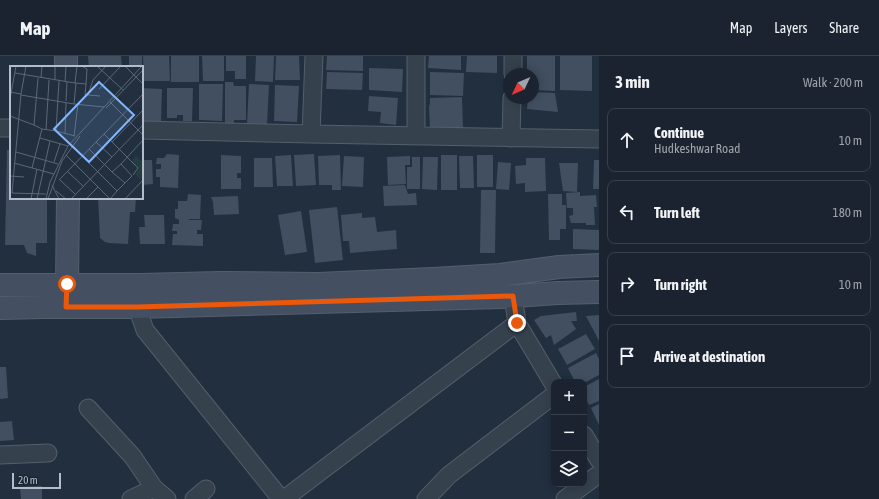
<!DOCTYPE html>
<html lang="en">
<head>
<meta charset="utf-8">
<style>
	body { margin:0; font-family:"Asap Condensed",sans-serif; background:#272f3b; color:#f1f3f6 }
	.controls { position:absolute; right:12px; bottom:12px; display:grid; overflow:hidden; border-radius:8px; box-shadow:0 2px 10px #0003 }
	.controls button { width:36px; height:36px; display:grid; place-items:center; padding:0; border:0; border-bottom:1px solid #38404b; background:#1a232f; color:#f1f3f6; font:20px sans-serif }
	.compass { position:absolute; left:503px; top:12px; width:36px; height:36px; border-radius:50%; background:#1a232f; box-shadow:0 2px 10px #0003; rotate:226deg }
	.scale { position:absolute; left:12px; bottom:10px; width:49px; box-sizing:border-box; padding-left:4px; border:2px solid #b2bcca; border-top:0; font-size:11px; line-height:14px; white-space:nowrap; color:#b2bcca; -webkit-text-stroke:3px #1b2633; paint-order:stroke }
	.stop { position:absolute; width:12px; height:12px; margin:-9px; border:3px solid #ea580c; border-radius:50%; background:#fff }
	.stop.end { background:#ea580c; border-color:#fff; box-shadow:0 1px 4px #0008 }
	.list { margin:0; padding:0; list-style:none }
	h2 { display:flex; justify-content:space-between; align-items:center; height:52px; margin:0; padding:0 16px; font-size:17px }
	h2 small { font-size:13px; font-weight:400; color:#9fa4aa }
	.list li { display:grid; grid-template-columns:26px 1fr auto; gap:12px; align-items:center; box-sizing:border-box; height:64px; margin:0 8px 8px; padding:0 8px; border:1px solid #38404b; border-radius:8px }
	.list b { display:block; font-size:15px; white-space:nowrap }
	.list p { margin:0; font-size:13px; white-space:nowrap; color:#9fa4aa }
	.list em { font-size:13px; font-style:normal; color:#9fa4aa }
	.icon { flex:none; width:22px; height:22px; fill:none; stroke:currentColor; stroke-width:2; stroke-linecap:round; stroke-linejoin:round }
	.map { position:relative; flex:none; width:599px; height:443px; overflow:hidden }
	header { display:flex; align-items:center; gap:24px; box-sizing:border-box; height:56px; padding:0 20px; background:#1a232f; border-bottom:1px solid #38404b }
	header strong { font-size:19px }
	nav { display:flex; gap:22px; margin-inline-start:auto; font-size:14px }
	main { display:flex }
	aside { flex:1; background:#1a232f }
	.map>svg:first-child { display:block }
</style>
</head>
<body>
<header>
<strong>Map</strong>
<nav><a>Map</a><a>Layers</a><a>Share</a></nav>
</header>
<main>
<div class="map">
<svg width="599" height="443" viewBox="0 0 599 443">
	<rect width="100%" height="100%" fill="#222f3f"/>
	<path fill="#414f61" d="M88,0H121L122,11H89Z
		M129,0H142V11H129Z
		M143,0H169L170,25H144Z
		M171,0H199V26H171Z
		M202,0H224V25H203Z
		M226,0H246V23H235V15H226Z
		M256,0H274L273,26L255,25Z
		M276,0H299L300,24H275Z
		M327,0H363V15L326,14Z
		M429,0H461V14L428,12Z
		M467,0H497V17L466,16Z
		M527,0H555V35L533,34V18H527Z
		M560,0H592V35L560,34Z
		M369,12L403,13L402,36L369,34Z
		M327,16L363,17L362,34L326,33Z
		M430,16L464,17L463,40L430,39Z
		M225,26H233L234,30H246V64H234V69L225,68Z
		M199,28H223L222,65L199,64Z
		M249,28L269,29L267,69L247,68Z
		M275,29L299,30L297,66L274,65Z
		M142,32L162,33L161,68L142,67Z
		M167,32H193L192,65H183V59H177V62H167Z
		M533,36L555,37L558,56L527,53L528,42H533Z
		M369,40L398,42L396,69L380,67L381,56L368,55Z
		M462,41L463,73L430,74L429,50L430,48V42Z
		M7,94H11V142H47V187H36V200L27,197L24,189H5Z
		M167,98L179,99L178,132L160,131V121H156V113H161V108H156L157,102H164Z
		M314,98L316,129L296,130L294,99Z
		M221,99L241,100V117H237V122H241V133H221Z
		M291,99L293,130H277L275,100Z
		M340,99L341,134H332V129H319L318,100Z
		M441,99H457V134H441Z
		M477,99H493V131H477Z
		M344,100L364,101L363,131L342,130Z
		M410,100V109H405L406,128L388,129L387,101Z
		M459,100H473L474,132H460Z
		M412,101H420V133H407V111H412Z
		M423,101H438L437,134L422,133Z
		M254,102H272L273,131H254Z
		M526,102H545L546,135L525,136V127L516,128L515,110L526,109Z
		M142,104H152L153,128L142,129Z
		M594,104H599V133H593Z
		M498,106L511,107L509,134L496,133Z
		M559,107H578L577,136L563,135Z
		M405,129L408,138L416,137L417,149L384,150L383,130Z
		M481,134H496L495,197H480Z
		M580,136V140L596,139L597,151H594L595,169H586V167H571L569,160L573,159V152H567L566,137Z
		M188,138L201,139L200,163H189V164H202L201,174H197V178H203V190L172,189L173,178H177V175H172L173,168H179V164L175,162V153H178V145H187Z
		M548,138H562V149H566V173H560V184H549Z
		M238,140L239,158L214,159L213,146L211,141Z
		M98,142H136L135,156H130L128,188L109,187L105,186L100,182Z
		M337,151L343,204L315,207L309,154Z
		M301,155L307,196L285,199L278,159Z
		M362,157V162L375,161L377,176L396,174L397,193L350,197L349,185H343L341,159Z
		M144,159H164L165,188H140L139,171H145Z
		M573,173L599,174V194L573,193Z
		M576,256L577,265H571L576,273L554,289L551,279L546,282L534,264L541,260Z
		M599,259V285L586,260Z
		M586,278L595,293L567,309L558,293Z
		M596,297L599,303V319L584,327V326H575L568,312Z
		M0,311H6L8,342L0,343Z
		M599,323V345L589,349L584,339V331Z
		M599,348V369L591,352Z
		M12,365L14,384L0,385V366Z
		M42,430V443H21L20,431Z"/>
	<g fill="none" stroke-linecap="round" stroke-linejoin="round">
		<defs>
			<path id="street" d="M416,0V80
				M513,18V0
				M0,72H11
				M142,74L311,78L599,83
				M311,78L314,0
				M511,82L512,42
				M513,240L517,267L554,329
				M137,251L145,274L281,443
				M88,352L133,401L154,432L131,443
				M584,379L599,404
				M0,399L48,397
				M154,432L167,443
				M194,443L206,433
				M284,443L517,267
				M426,443L449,419L554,339
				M565,443L599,418"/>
			<path id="secondary" d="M66,0V11
				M0,229H140L220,227L318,228L433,223L500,219L559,211L599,209
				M66,242L67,228L68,142
				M0,252L44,251H137L501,241L558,237L599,236"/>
		</defs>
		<use href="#street" stroke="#545f6c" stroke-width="19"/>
		<use href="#secondary" stroke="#545f6c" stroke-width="24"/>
		<use href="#street" stroke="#36414e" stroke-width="17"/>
		<use href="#secondary" stroke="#445062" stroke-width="22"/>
	</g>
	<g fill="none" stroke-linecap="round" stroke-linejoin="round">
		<path stroke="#ea580c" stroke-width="5" d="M67,228L66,251H137L513,240L517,267"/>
	</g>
	<g transform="translate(10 10)">
		<rect width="133" height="133" fill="#222f3f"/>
		<path d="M126,90L133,96L131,114L125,108L129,103L121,96Z" fill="#243d40"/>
		<path fill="none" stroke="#5c6777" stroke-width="1" d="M67,0L65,17L76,18L75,29H78M72,0L77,3L76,18M87,0L113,24M115,0L133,18M5,7L65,17M28,12L24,59L32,63M31,12L32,0M45,14V0M55,16L56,0M66,17L64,38L94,41M89,23L111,0M0,26L11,28L2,127L36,128M11,28L16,0M11,29L64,38M90,30L78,29L83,14L96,0M0,33L6,0M56,35L57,16M100,36L133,69M96,42L133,4M0,50L24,59M36,64L39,14M46,65L65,70M55,68L56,37M94,68L128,102L123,109M64,70L68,38M30,72L58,80M86,76L102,91M102,76L133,44M79,83L102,106L111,98M6,86L48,98M56,89L100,133L107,125M72,90L107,125L122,110L111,98L133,74M44,96L50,78M4,97L44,108M22,102L32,63L46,65L49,15M57,105L73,120M102,106L115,117M0,110L14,111M49,113L65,128M49,114L133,28M42,119L49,133M46,125L56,133M21,133L27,103M27,133L40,75M36,133L40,116L58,80L132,0M38,133L52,95L70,70M61,133L133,59M76,133L88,121M115,133L133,114"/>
		<path fill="#82b6fe" fill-opacity="0.15" stroke="#82b6fe" stroke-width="2" d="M89,16L124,49L79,96L44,63Z"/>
		<rect width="133" height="133" fill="none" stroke="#b2bcca" stroke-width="2"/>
	</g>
</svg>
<div class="controls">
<button>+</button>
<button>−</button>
<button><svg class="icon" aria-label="layers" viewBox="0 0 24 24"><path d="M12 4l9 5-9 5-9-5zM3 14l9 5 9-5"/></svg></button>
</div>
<svg class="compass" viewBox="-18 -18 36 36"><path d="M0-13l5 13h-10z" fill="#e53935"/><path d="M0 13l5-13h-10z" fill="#9fa4aa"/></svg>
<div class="scale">20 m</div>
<div class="stop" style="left:67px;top:228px"></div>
<div class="stop end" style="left:517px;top:267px"></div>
</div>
<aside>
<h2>3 min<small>Walk · 200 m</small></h2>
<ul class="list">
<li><svg class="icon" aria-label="ahead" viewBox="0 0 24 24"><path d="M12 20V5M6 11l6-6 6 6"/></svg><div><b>Continue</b><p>Hudkeshwar Road</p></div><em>10 m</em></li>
<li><svg class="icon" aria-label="left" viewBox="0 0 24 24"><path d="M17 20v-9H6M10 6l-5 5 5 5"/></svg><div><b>Turn left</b></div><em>180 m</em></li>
<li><svg class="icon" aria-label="right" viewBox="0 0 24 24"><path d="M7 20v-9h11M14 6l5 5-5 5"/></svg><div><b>Turn right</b></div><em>10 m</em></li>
<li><svg class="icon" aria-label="arrive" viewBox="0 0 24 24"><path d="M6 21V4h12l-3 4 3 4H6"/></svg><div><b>Arrive at destination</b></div></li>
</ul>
</aside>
</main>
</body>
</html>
